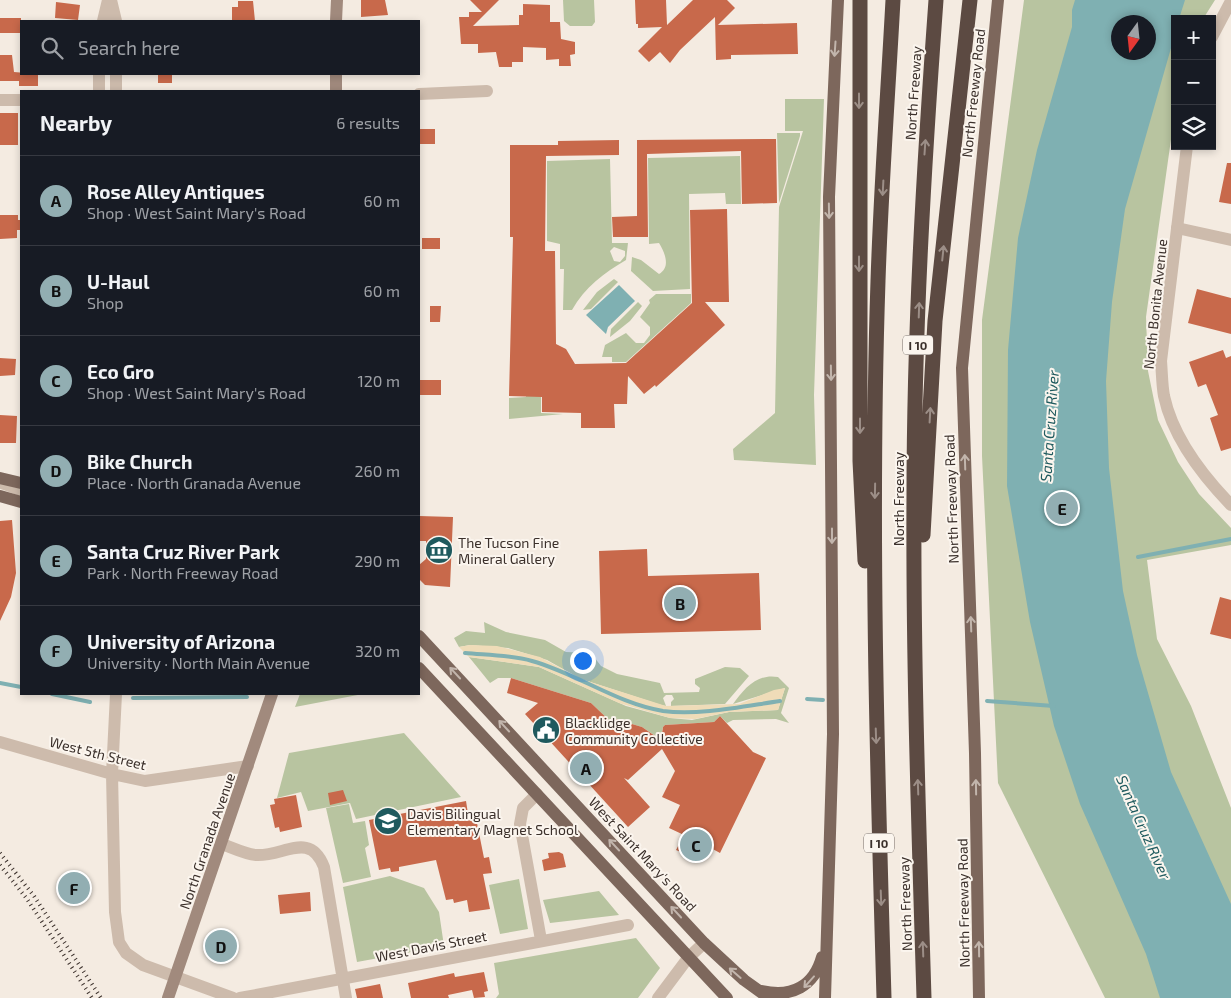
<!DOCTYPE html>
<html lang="en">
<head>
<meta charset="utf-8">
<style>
	body { margin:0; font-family:"Exo 2",sans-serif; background:#242831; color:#f1f3f6 }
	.controls { position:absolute; right:15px; top:15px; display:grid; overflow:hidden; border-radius:0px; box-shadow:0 2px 8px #0003 }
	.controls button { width:45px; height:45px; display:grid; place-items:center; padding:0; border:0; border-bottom:1px solid #363941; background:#171b24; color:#f1f3f6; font:25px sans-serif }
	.compass { position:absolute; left:1111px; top:15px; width:45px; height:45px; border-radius:50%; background:#171b24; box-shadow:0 2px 8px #0003; rotate:195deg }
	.you { position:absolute; left:582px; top:660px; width:18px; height:18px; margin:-12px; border:4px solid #fff; border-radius:50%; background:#1a73e8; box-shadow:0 0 0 8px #1a73e833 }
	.badge { display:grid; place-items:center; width:32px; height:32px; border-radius:50%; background:#92aeb2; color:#111; font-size:16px; font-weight:700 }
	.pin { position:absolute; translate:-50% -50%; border:2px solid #fff; box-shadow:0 1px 5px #0006 }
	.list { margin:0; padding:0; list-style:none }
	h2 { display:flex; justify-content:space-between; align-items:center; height:65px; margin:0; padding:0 20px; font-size:21px }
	h2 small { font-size:16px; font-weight:400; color:#9ea1a6 }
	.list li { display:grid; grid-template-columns:32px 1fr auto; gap:15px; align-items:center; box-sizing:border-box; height:90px; padding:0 20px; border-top:1px solid #363941 }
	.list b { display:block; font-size:19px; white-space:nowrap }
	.list p { margin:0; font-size:16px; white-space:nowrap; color:#9ea1a6 }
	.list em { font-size:16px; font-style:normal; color:#9ea1a6 }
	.icon { flex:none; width:28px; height:28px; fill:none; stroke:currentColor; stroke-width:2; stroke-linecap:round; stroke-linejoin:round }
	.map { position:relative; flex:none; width:1231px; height:998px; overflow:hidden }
	.search { position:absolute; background:#171b24; box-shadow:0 2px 8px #0003; left:20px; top:20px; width:400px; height:55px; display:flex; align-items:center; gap:12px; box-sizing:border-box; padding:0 18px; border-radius:0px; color:#9ea1a6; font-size:19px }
	.panel { position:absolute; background:#171b24; box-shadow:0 2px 8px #0003; left:20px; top:90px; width:400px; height:605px; border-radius:0px }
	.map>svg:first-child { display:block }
</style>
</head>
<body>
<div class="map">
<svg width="1231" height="998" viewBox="0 0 1231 998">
	<rect width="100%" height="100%" fill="#f4ebe1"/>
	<path fill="#b8c4a0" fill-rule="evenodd" d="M563,0H594L595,22L592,26H570L564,21Z
		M1024,0H1215L1203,19H1175V111L1146,317L1148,371L1158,420L1178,462L1199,494L1231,528V545L1147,560L1157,639L1191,706L1231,808V998H1105L998,783L982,456V320ZM1118,22H1148V52H1118Z
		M785,99H824L814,395L816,465L734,460L733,449L775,413L779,207L803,131H785Z
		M777,133H800V136L779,203Z
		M740,156L741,204H726L725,193L689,194L690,289L653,291L631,271L632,257L641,260L659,274C671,267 665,253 659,243L649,244L648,158Z
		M610,159L612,243H628L626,260C604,273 585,287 572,310H563L564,269H560V244L547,241V161ZM614,247L625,251V256L620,262L614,261L610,251Z
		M614,279L618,282L591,309L583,310L597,292Z
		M656,294H691V303L626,362H612V357H602L605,345L626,333L636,343H644L650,335V327L640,317L650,303L649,300Z
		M638,302L642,306L630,321L610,337L611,329Z
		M526,394H541V413L563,414L509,419V398L526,397Z
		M484,622L506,632L545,640L566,652L591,653L601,666L617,674L660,683L664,693L699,692L700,688L695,684V679L725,667L740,668L749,676L725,704L671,706V702L674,699L672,695H666L663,698L666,706L661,705L581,679L547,660L508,648L470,645L459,647L454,638L466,631L485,633Z
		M469,657L539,667L626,706L670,718L692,720L729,712L778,710L785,688L733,704C744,689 757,673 778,677L789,688L781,713L789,723L776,719L733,720L727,723L720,716L714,722L665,725L663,727L660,739L642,727L615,719L611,722L591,703L511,678H498L490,683Z
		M300,694H363L295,707Z
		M404,733L461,797L356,819L350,803L308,811L301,792L277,798L289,753Z
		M349,804L353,823L365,821L369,845L365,848L371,877L343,883L326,808Z
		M390,876L424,888L439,912L444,946L357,962L343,887Z
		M519,879L528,929L500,934L489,885Z
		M599,891L619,915L550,923L543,900Z
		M636,938L660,968L638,998H496L499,994L494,963Z"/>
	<path fill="#efdcb8" d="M470,645L497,646L540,657L581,679L666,706L739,704L774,690L785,688L778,710L729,712L695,719L670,718L619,703L539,667L469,657L459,647Z"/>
	<path fill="#7fb0b2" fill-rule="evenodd" d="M1075,0H1185L1179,19H1175V34L1125,209L1112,302L1106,381L1109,468L1123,591L1137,655L1171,772L1231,904V998H1160L1146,954L1080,804L1054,726L1030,622L1007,486L1008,350L1018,238L1037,150L1072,27V10ZM1148,22V52H1118V22Z
		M619,285L635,301L608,327L606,334L586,315Z"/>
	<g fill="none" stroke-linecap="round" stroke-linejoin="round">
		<path stroke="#7fb0b2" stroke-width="4" d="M1138,557L1231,539
			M465,653C487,655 511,655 532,661C578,674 616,703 663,711C698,716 745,706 780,701
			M0,683L21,687
			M52,694L90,702
			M133,698L247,697
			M807,699L823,700
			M987,701L1054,706"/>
	</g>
	<path fill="#c8694b" d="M361,0H385L388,15L361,17Z
		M470,0H499L473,26L519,25V15H523V4L550,5V22H560L561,39L575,42V54L570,55L571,66H559V59L546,60V48L523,47V62H512V67H499L496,52L478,53V44H461L459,17H469V12H482Z
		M635,0H666L667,25L693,0H727L735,8L718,25L797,23L798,54L731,55V59L716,60L715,17L680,50L670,63L660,52L649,62L638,51L662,27L638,28V24H636Z
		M238,1H253L255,21H232V7H238Z
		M56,2L80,5L78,20L55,18Z
		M0,18H21V33H0Z
		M0,55H12L14,72L38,74V86H19V81H0Z
		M158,74H172V83H158Z
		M0,113H18V145H0Z
		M419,129H435V144H419Z
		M776,139L777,203L742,204L741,151L647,154L648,237H613L612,217L637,216V140Z
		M619,140V155L546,156L545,251H555L556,344L566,349L575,364L626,363L692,303L690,210L727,209L729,302H705L725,325L656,387L655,385L644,394L628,376L627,404H614L615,428H581V413L542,412V397L509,396L513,237H510V145H558V141Z
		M1227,163H1231V204L1219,202Z
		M0,215H18V220H21V230H17V238L0,239Z
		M422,238H440V249H422Z
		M1197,289L1231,298V334L1188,323Z
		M430,306H441L440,322H430Z
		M1223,350L1226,358L1231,356V448L1221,451L1210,418L1218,415L1206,384L1198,387L1189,362Z
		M0,358L16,359L15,375L0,376Z
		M419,380H441V395H419Z
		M0,415L17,416L16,443H0Z
		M419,516L453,517L450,587L425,585L419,579V565L426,559V541H419Z
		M12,520L16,573L11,597L0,621V521Z
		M647,549L648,576L759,573L761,630L601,634L599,551Z
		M1220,597L1231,600V639L1210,634Z
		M511,678L591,703L611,722L615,719L642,727L661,740L663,727L665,725L714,722L720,716L753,752L766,758L720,853L709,847L702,861L676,850L684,835L669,828L680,805L662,797L675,771L662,749L628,780L624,778L650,807L628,827L525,714L538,703L507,693Z
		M343,790L347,801L330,805L328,793Z
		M296,795L302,827L280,832L279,827L275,828L270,805L275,804L274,799Z
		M466,801L469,820L476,818L484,858L489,857L492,873L483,874L490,909L469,912L467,900L454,903L453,899L446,900L436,860L399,867V871L391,872L390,868L379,870L369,820Z
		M559,852L563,854L566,867L544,871L542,860L549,858L548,853Z
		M310,892L311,911L280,914L278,895Z
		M484,972L488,991L484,992L485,997L474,998L472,990L448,995L449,998H411L408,983L454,973L455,977Z
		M380,984L383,998H357L355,989Z"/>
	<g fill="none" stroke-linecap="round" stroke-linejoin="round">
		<path stroke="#cdbbac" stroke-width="12" d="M111,0L116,21
			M103,21L108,0
			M99,91V74
			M116,91V74
			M419,94L487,91
			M0,100H21
			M1177,228L1231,240
			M116,694L112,774L115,912L119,942L126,953L143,965L233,998
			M0,742L112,774L145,781L248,766
			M537,794L523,808L520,824L541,940
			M222,844C233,848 245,854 256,855C283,857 310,830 324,867L346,998
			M240,998L628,925
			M658,998L688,958L704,943"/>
		<path stroke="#cdbbac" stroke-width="12" d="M1212,37L1231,1
			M1187,146L1161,361C1162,373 1162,385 1164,396C1173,438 1202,475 1231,505
			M2,483L21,490"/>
		<path stroke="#a18a7d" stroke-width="12" d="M336,21L337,0
			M336,91V74
			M168,998L272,694"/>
		<path stroke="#7d675c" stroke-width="12" d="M0,478L21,483
			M0,496L21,502
			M419,636L704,943L744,980L769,998
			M419,668L727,998
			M762,991C792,998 814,986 822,957
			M825,998L833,734L829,197L838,0
			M979,998L975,753L962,368L998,0"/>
		<path stroke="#5c4a42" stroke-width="15" d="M860,0V461L865,561
			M923,535L935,321L970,0
			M884,998C877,759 870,520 878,281C881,187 888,93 893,0
			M924,998C919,831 913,664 914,496C914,331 924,165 936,0"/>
		<path stroke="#3b302b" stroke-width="4" stroke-dasharray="1 4" stroke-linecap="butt" d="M0,853L34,896L101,998
			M0,865L27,899L92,998"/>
	</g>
	<defs><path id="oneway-shaft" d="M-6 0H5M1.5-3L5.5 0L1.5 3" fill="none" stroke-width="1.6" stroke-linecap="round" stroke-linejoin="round" transform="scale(1.25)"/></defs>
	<g stroke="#c2b5ac">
		<use href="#oneway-shaft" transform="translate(835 49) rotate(94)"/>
		<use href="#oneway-shaft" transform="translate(829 211) rotate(89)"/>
		<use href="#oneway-shaft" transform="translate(831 373) rotate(89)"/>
		<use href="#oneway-shaft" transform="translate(965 462) rotate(-92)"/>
		<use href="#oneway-shaft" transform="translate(832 536) rotate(90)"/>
		<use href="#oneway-shaft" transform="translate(971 624) rotate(-92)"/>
		<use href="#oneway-shaft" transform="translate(455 673) rotate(-133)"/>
		<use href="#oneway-shaft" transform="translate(504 726) rotate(-133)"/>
		<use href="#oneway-shaft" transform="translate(976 787) rotate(-91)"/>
		<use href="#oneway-shaft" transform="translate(614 845) rotate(-133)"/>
		<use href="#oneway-shaft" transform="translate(676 912) rotate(-133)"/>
		<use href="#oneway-shaft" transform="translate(979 949) rotate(-91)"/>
		<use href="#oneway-shaft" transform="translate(735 973) rotate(-139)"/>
		<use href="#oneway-shaft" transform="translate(809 982) rotate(132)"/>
	</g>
	<g stroke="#9c8e87">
		<use href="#oneway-shaft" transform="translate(859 101) rotate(90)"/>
		<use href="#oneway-shaft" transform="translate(925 147) rotate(-86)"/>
		<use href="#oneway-shaft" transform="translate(883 188) rotate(93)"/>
		<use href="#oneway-shaft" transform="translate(943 253) rotate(-84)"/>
		<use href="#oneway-shaft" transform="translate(859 264) rotate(90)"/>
		<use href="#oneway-shaft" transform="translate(919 310) rotate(-88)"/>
		<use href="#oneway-shaft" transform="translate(930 415) rotate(-87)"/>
		<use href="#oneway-shaft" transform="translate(860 426) rotate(90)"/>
		<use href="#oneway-shaft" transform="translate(875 491) rotate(91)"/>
		<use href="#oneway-shaft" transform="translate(876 736) rotate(88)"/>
		<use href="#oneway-shaft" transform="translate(918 787) rotate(-92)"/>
		<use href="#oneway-shaft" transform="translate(881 898) rotate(88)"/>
		<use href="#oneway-shaft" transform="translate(923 949) rotate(-92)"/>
	</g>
	<defs>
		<symbol id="museum-disc" viewBox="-11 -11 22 22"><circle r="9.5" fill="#1f5a5e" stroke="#fbf5ee"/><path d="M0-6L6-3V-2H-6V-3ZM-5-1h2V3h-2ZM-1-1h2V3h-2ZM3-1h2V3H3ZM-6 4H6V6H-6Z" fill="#fff"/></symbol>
		<symbol id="civic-disc" viewBox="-11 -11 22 22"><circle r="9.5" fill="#1f5a5e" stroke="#fbf5ee"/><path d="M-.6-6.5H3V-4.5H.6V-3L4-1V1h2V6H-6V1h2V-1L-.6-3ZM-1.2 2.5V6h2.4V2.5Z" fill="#fff"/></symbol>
		<symbol id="school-disc" viewBox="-11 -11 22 22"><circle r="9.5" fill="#1f5a5e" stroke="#fbf5ee"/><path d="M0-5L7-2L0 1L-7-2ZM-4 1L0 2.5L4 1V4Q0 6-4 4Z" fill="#fff"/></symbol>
	</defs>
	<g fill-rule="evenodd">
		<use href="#museum-disc" x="423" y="534" width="32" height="32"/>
		<use href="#civic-disc" x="530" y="714" width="32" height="32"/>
		<use href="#school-disc" x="372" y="805" width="32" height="32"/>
	</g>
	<g text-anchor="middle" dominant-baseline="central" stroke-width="4" stroke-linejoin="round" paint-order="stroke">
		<g fill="#fbf5ee" stroke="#756b66" stroke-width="1">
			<rect x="903" y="335.5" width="30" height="19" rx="4"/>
			<rect x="864" y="833.5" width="30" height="19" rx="4"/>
		</g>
		<g font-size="12" font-weight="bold" fill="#3b302b">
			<text x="918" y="345">I 10</text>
			<text x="879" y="843">I 10</text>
		</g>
		<g font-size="14" fill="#3b302b" stroke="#fbf5ee">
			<text transform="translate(913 93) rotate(-86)">North Freeway</text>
			<text transform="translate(973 93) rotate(-84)">North Freeway Road</text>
			<text transform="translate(1155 304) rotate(-84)">North Bonita Avenue</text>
			<text transform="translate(898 499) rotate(-90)">North Freeway</text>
			<text transform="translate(951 499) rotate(-92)">North Freeway Road</text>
			<text transform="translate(98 753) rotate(14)">West 5th Street</text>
			<text transform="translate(207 841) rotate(-71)">North Granada Avenue</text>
			<text transform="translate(643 854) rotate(47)">West Saint Mary's Road</text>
			<text transform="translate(963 903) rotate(-91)">North Freeway Road</text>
			<text transform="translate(905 904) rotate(-92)">North Freeway</text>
			<text transform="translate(431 946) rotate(-11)">West Davis Street</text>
		</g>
		<g font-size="14" fill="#3b302b" stroke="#fbf5ee" text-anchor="start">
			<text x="458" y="542">The Tucson Fine<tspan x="458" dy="16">Mineral Gallery</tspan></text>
			<text x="565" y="722">Blacklidge<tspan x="565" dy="16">Community Collective</tspan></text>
			<text x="407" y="813">Davis Bilingual<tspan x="407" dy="16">Elementary Magnet School</tspan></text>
		</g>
		<g font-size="15" font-style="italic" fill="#1f5a5e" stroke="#fbf5ee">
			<text transform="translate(1049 426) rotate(-86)">Santa Cruz River</text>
			<text transform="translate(1144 827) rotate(66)">Santa Cruz River</text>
		</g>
	</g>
</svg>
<div class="controls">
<button>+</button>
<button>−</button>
<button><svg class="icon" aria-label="layers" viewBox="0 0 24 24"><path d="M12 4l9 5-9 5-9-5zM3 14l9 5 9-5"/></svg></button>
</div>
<svg class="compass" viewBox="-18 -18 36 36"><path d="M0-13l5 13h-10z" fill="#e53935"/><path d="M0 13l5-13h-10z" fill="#9ea1a6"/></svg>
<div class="you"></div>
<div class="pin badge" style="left:586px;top:768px">A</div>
<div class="pin badge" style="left:680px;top:603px">B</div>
<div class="pin badge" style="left:696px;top:845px">C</div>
<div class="pin badge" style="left:221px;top:946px">D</div>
<div class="pin badge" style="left:1062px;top:508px">E</div>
<div class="pin badge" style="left:74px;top:888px">F</div>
<div class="search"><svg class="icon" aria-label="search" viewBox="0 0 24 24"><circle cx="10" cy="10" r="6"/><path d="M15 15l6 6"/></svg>Search here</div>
<section class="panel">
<h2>Nearby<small>6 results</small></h2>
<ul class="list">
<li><span class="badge">A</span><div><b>Rose Alley Antiques</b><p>Shop · West Saint Mary's Road</p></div><em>60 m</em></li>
<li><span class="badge">B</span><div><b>U-Haul</b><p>Shop</p></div><em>60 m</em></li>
<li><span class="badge">C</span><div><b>Eco Gro</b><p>Shop · West Saint Mary's Road</p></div><em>120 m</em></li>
<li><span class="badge">D</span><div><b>Bike Church</b><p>Place · North Granada Avenue</p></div><em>260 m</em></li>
<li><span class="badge">E</span><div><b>Santa Cruz River Park</b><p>Park · North Freeway Road</p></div><em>290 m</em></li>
<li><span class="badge">F</span><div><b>University of Arizona</b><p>University · North Main Avenue</p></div><em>320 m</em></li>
</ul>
</section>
</div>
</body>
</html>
